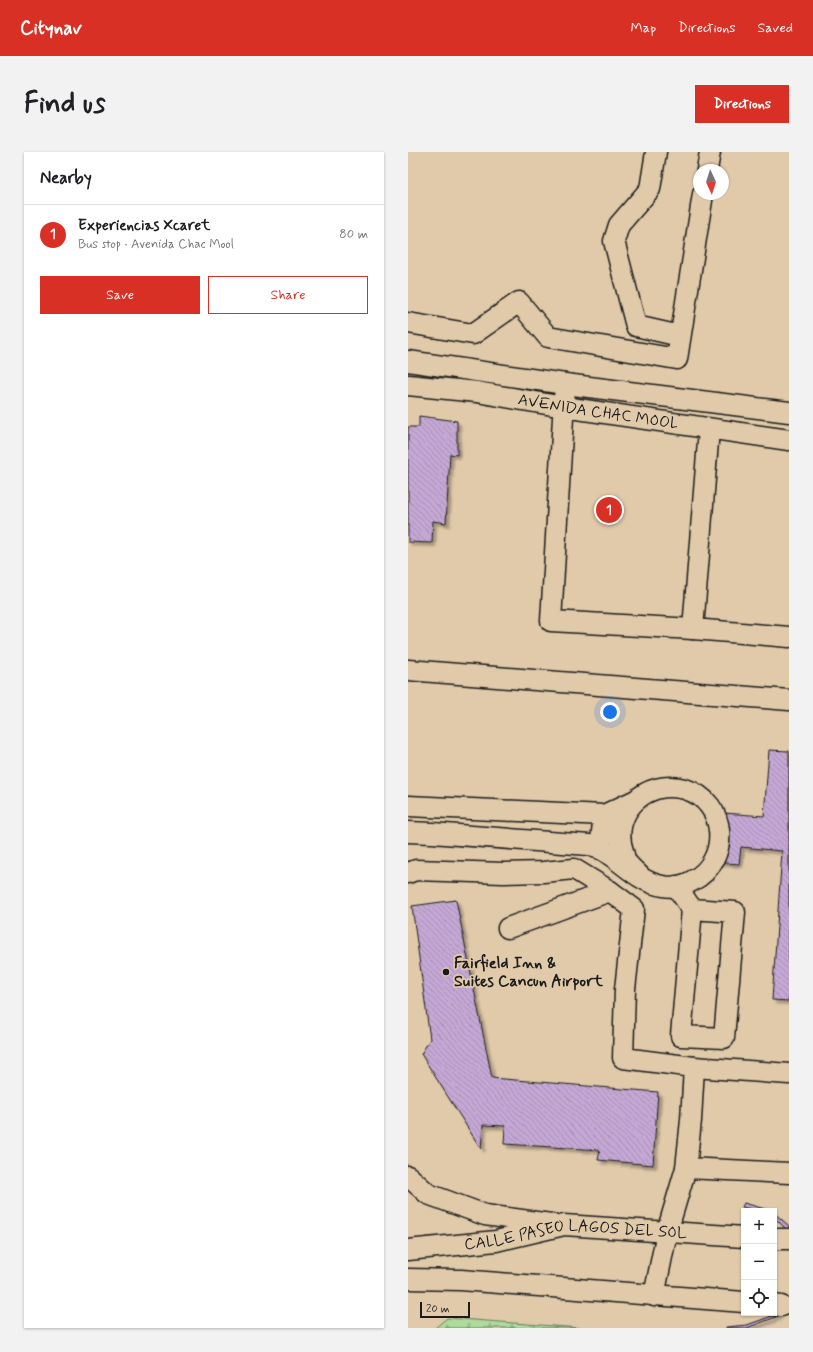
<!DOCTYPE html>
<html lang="en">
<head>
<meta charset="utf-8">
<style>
	body { margin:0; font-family:Mynerve,sans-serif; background:#f2f2f2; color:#202124 }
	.controls { position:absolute; right:12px; bottom:12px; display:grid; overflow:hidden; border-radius:0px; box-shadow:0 1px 3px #0004 }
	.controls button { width:36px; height:36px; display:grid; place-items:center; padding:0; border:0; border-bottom:1px solid #e0e0e0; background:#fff; color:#202124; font:20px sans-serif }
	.compass { position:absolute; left:285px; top:12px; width:36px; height:36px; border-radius:50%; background:#fff; box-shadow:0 1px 3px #0004; rotate:176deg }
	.scale { position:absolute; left:12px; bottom:10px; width:50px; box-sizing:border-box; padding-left:4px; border:2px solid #1c1c1c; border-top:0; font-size:11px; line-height:14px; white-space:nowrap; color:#1c1c1c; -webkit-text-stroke:3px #e1caaa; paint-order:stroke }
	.you { position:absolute; left:202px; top:560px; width:14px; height:14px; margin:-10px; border:3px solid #fff; border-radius:50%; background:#1a73e8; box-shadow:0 0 0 6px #1a73e833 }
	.badge { display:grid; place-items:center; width:26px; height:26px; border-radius:50%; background:#d93025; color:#fff; font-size:13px; font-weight:700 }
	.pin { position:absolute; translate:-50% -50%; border:2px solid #fff; box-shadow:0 1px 4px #0006 }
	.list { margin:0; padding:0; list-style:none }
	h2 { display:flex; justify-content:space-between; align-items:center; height:52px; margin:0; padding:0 16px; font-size:17px }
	h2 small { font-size:13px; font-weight:400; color:#757577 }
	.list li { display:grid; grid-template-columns:26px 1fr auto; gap:12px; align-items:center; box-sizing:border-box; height:60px; padding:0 16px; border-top:1px solid #e0e0e0 }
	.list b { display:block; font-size:15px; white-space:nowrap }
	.list p { margin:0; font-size:13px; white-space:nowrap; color:#757577 }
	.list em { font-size:13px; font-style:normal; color:#757577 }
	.actions { display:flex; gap:8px; padding:12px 16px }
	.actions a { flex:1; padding:9px 0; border:1px solid #d93025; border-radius:0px; text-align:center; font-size:14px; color:#d93025 }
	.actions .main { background:#d93025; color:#fff }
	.icon { flex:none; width:22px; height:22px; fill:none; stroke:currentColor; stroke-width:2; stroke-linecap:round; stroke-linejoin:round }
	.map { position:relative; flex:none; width:381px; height:1176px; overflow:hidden; border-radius:0px }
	header { display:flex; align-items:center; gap:24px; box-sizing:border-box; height:56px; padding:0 20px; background:#d93025; color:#fff }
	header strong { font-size:19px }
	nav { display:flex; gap:22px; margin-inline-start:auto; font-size:14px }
	.intro { display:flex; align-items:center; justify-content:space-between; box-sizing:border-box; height:96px; padding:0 24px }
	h1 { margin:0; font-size:28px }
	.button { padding:10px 18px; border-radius:0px; background:#d93025; color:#fff; font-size:14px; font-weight:700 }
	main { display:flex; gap:24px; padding:0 24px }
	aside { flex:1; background:#fff; border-radius:0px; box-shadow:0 1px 3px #0004 }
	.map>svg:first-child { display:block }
</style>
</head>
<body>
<header>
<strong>Citynav</strong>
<nav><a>Map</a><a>Directions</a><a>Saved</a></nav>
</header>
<div class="intro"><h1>Find us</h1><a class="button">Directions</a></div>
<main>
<aside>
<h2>Nearby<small></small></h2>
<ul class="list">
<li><span class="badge">1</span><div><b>Experiencias Xcaret</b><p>Bus stop · Avenida Chac Mool</p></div><em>80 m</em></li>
</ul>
<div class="actions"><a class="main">Save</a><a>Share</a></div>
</aside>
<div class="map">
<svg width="381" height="1176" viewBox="0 0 381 1176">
	<defs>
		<pattern id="forest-firs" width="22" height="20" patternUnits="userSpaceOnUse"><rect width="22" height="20" fill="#addb9b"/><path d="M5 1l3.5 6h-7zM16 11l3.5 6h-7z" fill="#94bb85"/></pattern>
		<pattern id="building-back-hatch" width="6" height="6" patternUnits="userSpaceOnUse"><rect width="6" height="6" fill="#c4a7d4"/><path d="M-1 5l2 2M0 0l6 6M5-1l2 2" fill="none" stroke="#a88fb5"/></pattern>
		<filter id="shadow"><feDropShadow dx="3.5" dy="3.5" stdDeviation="1" flood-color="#0004"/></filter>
	</defs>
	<rect width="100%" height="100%" fill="#e1caaa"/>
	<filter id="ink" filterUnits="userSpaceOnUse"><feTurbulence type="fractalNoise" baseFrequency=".025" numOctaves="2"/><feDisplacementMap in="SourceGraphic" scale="8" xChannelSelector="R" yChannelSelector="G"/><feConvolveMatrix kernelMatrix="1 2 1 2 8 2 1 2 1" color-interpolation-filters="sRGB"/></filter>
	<g filter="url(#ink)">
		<path fill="url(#forest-firs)" stroke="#647c5c" d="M39,1166L172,1176H27Z"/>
		<path fill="url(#building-back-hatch)" stroke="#1c1c1c" filter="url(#shadow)" d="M11,264L49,269V303L42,302L38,371L25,369L24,391L0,390V275H11Z
			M361,598L381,599V849L364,848L374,699L333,695L331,712L307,710L316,661L356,664Z
			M48,748L84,926L250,940L245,1013L190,1008L192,998L96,992L97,974L75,973L73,997L13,902L22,887L4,754Z
			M336,1051L357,1057L362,1059H352L334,1055Z
			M366,1061L381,1074V1080L366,1065Z
			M381,1146V1152L368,1165L339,1176H318V1175L339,1173L364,1164Z"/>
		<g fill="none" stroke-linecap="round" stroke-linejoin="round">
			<defs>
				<g id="minor">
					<path d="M248,0L242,37L211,73L206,89L228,174L272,184"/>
					<path d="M299,18L302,0"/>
					<path d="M0,171L65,182L111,150L140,185L269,207L295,42"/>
					<path d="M0,209L157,232L381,260"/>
					<path d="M157,232L143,469L285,477L301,277"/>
					<path id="s1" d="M0,233L69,240L156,255L381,288"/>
					<path d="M285,477L381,485"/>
					<path d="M0,518L381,548"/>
					<path d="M0,654L196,663L226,649"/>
					<path d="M0,680L24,681L181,693C185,695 189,696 193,697C214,709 230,730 255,734C264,736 276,734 284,729C323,709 320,650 277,637C238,626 202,661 215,699C216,703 217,708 219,711C223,716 229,721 234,726"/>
					<path d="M192,697L196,663"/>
					<path d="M0,721L8,718L95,721L135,720L166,717L202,739L226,757L217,837L215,906L286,915L283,968L278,1016L259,1080L246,1144"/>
					<path d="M268,734L284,757L273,884L316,886L327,760L284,757"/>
					<path d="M100,776L202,739"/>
					<path d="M286,915L381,922"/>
					<path d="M278,1016L381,1021"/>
					<path d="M0,1024L20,1042L77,1063L143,1072"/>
					<path d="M366,1087H381"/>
					<path id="s2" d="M0,1098L88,1089L156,1073L336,1085"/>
					<path d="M0,1127L53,1128L336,1150"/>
					<path d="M366,1153L373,1154"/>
				</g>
			</defs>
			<use href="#minor" stroke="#1c1c1c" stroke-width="23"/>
			<use href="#minor" stroke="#e1caaa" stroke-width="20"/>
		</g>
	</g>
	<circle fill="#1c1c1c" stroke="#e1caaa" stroke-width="1.5" cx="38" cy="820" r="4"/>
	<g text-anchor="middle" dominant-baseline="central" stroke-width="3.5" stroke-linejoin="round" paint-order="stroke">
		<g font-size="16" fill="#1c1c1c" stroke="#e1caaa">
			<text stroke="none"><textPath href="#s1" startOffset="192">AVENIDA CHAC MOOL</textPath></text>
			<text stroke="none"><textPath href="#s2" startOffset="169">CALLE PASEO LAGOS DEL SOL</textPath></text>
		</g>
		<g font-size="16" font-weight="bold" fill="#1c1c1c" stroke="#e1caaa" text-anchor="start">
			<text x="46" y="811">Fairfield Inn &amp;<tspan x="46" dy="18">Suites Cancun Airport</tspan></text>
		</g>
	</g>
</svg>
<div class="controls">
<button>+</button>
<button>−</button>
<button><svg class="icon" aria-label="locate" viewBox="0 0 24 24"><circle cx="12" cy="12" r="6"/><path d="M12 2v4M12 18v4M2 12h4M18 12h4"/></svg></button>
</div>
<svg class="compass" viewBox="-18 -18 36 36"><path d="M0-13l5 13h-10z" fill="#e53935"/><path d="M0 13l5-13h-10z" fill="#757577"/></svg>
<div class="scale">20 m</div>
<div class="you"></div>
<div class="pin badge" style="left:201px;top:358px">1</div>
</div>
</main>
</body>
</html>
